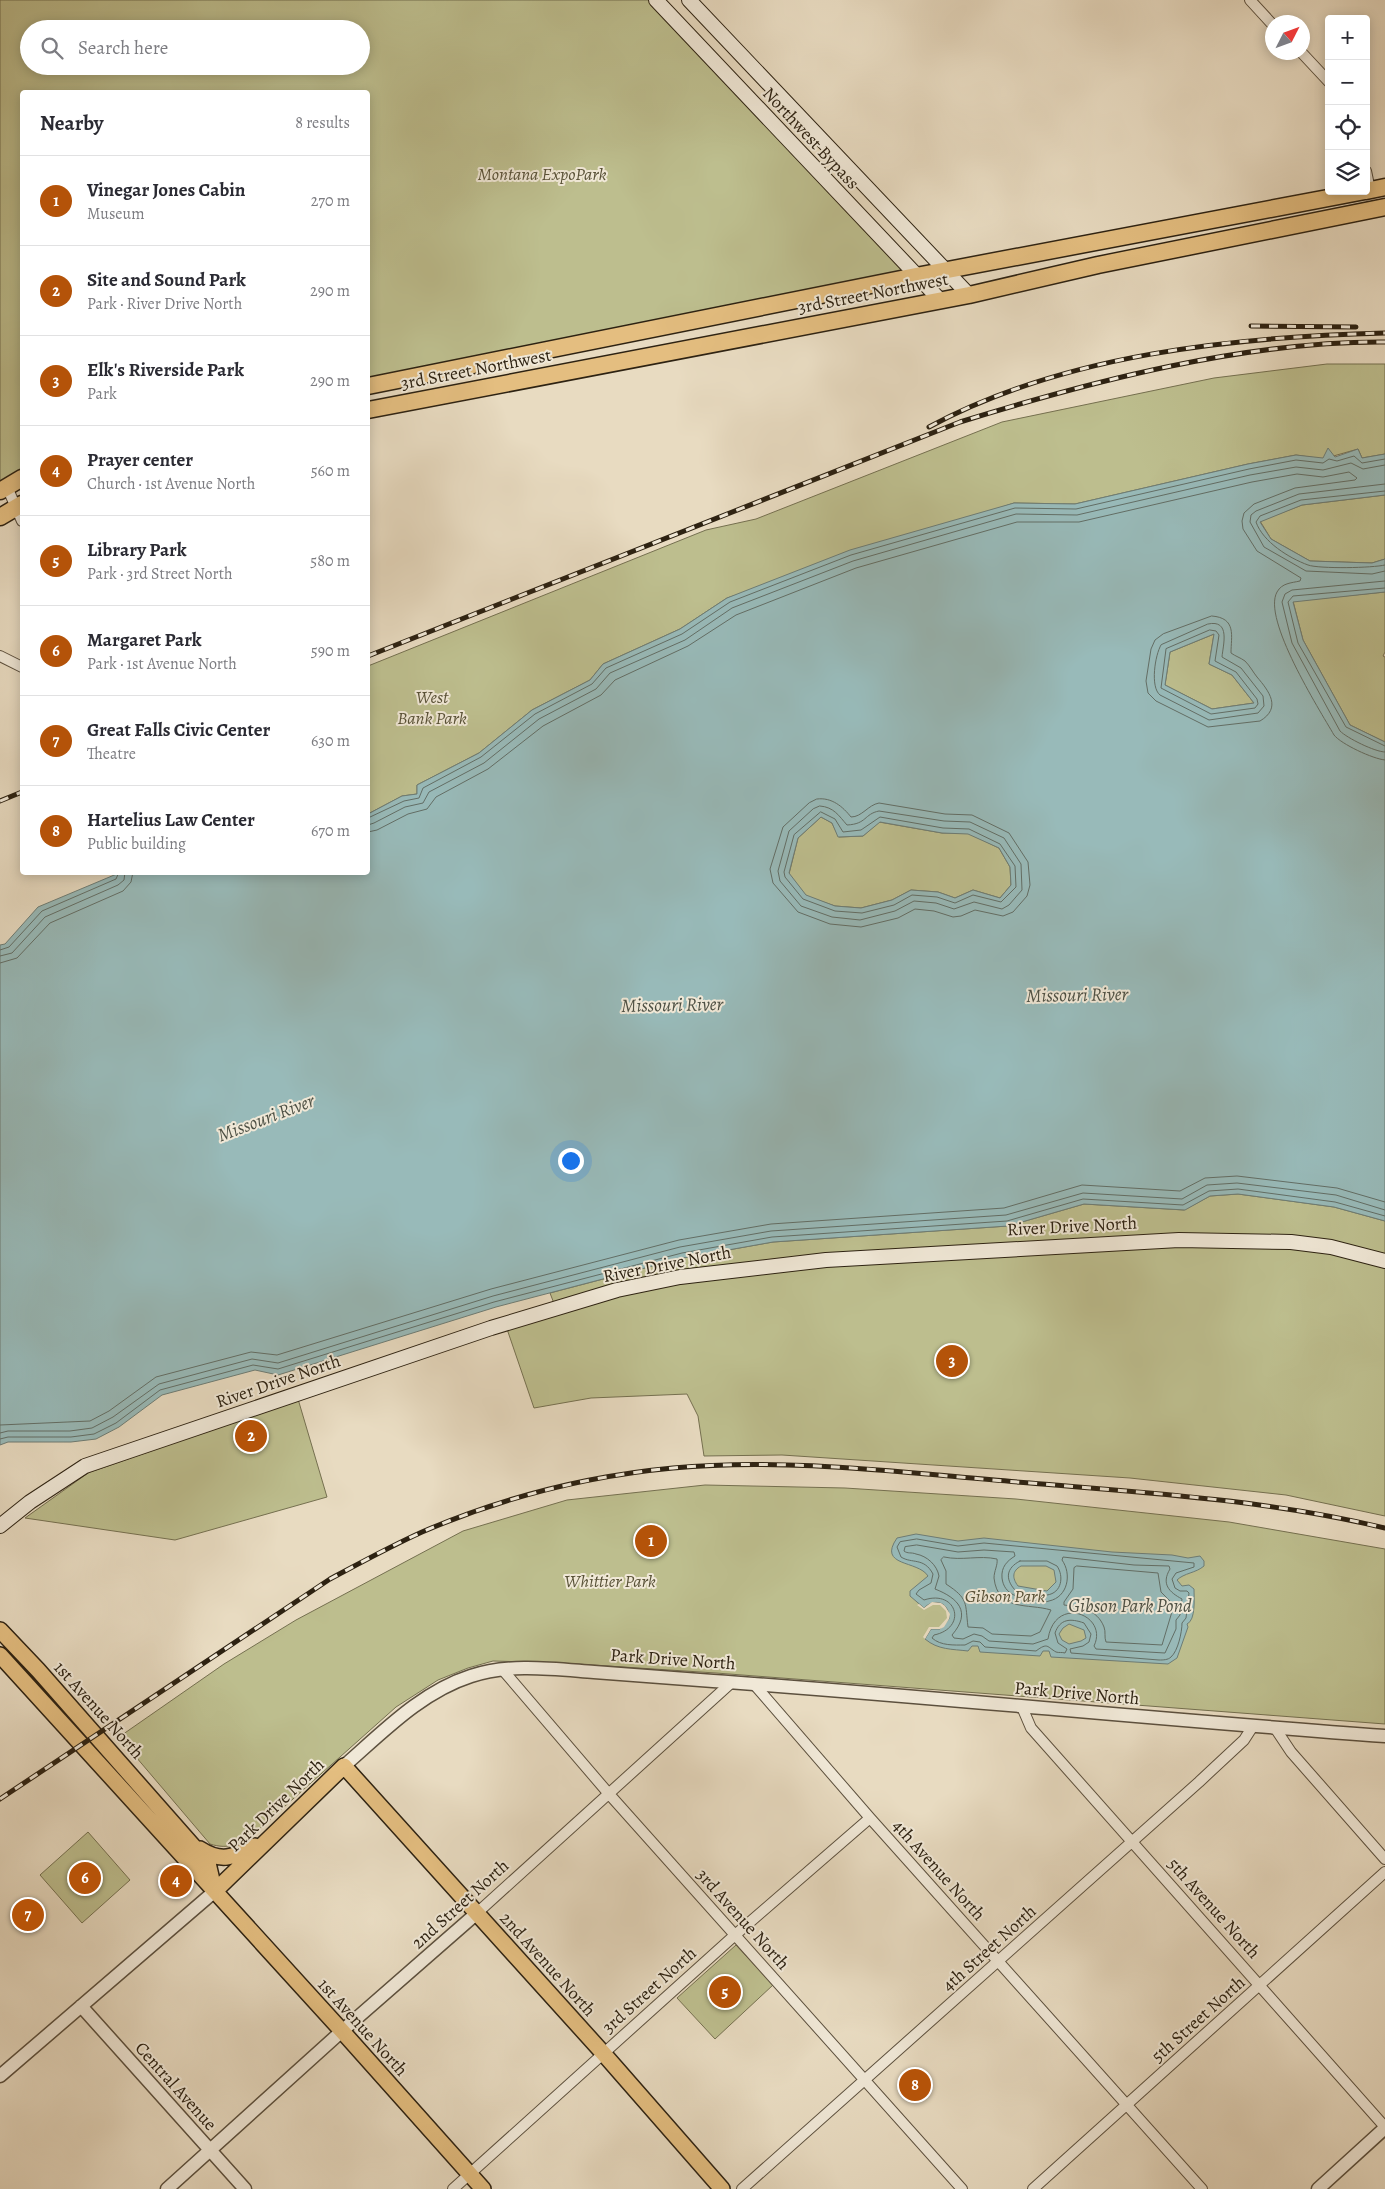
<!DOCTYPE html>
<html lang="en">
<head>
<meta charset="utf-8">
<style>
	body { margin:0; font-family:Alegreya,serif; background:#f7f7f7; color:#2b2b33 }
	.controls { position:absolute; right:15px; top:15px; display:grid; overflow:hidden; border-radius:5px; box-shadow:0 2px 12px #0003 }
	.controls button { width:45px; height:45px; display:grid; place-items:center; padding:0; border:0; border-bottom:1px solid #e1e1e2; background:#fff; color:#2b2b33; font:25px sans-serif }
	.compass { position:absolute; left:1265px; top:15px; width:45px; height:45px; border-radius:50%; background:#fff; box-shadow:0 2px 12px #0003; rotate:48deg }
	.you { position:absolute; left:570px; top:1160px; width:18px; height:18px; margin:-12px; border:4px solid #fff; border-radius:50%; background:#1a73e8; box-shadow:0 0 0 8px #1a73e833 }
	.badge { display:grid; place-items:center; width:32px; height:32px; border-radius:50%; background:#b45309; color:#fff; font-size:16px; font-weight:700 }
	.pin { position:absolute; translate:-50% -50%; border:2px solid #fff; box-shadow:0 1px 5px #0006 }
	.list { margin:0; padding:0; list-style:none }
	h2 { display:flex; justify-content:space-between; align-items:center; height:65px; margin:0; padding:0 20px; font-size:21px }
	h2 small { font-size:16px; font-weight:400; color:#7c7c81 }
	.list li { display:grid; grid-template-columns:32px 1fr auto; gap:15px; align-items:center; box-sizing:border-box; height:90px; padding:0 20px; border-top:1px solid #e1e1e2 }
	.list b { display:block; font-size:19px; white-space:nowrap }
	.list p { margin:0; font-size:16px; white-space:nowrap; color:#7c7c81 }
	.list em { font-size:16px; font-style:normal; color:#7c7c81 }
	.icon { flex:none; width:28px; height:28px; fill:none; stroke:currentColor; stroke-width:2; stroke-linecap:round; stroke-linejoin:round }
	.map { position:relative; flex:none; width:1385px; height:2189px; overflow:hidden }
	.search { position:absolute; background:#fff; box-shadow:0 2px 12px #0003; left:20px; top:20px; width:350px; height:55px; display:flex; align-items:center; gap:12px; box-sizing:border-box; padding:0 18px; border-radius:28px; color:#7c7c81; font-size:19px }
	.panel { position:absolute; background:#fff; box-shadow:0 2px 12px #0003; left:20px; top:90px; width:350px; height:785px; border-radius:5px }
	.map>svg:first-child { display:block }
</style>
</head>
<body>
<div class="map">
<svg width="1385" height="2189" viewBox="0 0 1385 2189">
	<rect width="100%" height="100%" fill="#e8dbc1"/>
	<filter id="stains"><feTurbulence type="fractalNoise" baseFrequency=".004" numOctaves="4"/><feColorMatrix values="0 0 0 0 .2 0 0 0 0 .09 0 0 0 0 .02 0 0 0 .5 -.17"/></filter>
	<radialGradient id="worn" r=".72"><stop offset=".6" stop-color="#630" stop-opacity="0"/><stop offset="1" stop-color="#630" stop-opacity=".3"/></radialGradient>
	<path fill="#bdbe8e" stroke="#757050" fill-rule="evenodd" d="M0,0H656L916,276L368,386V92H22V479L0,492ZM29,29H361V66H29Z
		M1327,364H1385V454L1362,458L1358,449L1323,459L1296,455L1248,464L1075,504L1014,503L727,598L680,629L603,664L590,680L532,710L479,753L417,785V794L402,796L368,814V666L706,530L756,519L1002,422L1214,378Z
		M1385,495V559L1372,563L1310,561L1271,539L1260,521L1302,505Z
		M1385,592V652L1383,656L1385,657V742L1350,725L1303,640L1293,601Z
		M1214,634L1209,664L1232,675L1254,703L1212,709L1165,685L1170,652Z
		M821,817L832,823L839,837L863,836L879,822L942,833H968L999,848L1010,867L1011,885L1000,898L973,890L955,898L938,892L911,890L892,900L861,908L835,906L806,896L789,874L798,838Z
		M1238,1194L1334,1207L1385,1221V1516L1286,1495L1130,1478L782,1455L704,1456L698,1416L687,1394L591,1398L534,1408L507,1329L558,1314L550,1293L683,1258L773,1242L1008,1226L1084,1204L1184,1210L1210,1196Z
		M298,1399L327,1497L175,1540L25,1518L88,1473Z
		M705,1485L845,1488L1016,1499L1229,1522L1385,1549V1724L716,1673L561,1663L493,1661L468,1668L438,1680L396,1707L256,1832C241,1844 229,1850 210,1844L119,1737L224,1664L296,1620L463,1531L567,1500Z
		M88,1832L130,1880L82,1923L40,1875Z
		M736,1945L773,1985L715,2039L677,1998Z"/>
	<path fill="#98bab9" stroke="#6d7d76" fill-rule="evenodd" d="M1328,448L1335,457L1358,449L1362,458L1385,454V495L1302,505L1260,522L1271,539L1310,561L1372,563L1385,559V592L1293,602L1303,640L1350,725L1385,742V1221L1334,1207L1238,1194L1210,1196L1185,1210L1084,1204L1008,1226L773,1242L683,1258L496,1307L278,1375L255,1370L162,1395L119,1427L96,1439L71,1442H8L0,1445V945L5,944L38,907L119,873L368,872V814L402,796L417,794V785L479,753L532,710L590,680L603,664L680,629L727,598L850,550L1014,503L1075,504L1248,464L1296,455L1323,458ZM1214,634L1209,664L1232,675L1254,703L1212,709L1165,685L1170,652ZM821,817L832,823L838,837L863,836L880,822L942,833L968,834L999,848L1010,867L1011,885L1000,898L973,890L955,898L938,892L911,890L892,900L861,908L835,906L806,895L789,873L798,838Z
		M916,1534L958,1541L984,1538L1112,1552L1172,1555L1188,1558L1200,1556L1204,1561V1566C1196,1573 1184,1573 1177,1580L1182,1586L1189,1585L1194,1589C1194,1598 1196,1620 1187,1624L1188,1627L1177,1658L1168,1664L1051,1657L1049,1651H1043L1040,1656L980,1652L978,1646H972L968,1651C952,1649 938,1650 925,1639L931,1629H940L949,1619C950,1603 935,1597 924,1608L910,1596V1591L928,1576C918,1560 877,1567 897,1538ZM1021,1566H1046L1054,1570L1056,1582L1047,1591L1018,1586C1012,1578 1012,1571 1021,1566ZM1069,1624L1084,1630L1086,1638L1081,1641L1069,1644L1062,1640L1059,1634L1063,1628Z"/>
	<path fill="#e8dbc1" d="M932,1602L941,1603L945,1606L950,1614L949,1619L944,1627L940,1629H931L925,1639L923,1637L929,1627H939L947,1618L946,1611L940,1605H933L924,1610L917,1605L919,1604L924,1608Z"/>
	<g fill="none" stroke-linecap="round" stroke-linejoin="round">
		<path stroke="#626e66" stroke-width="1" d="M1385,484L1299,494L1256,511L1251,515L1250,522L1264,547L1306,571L1372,574L1385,571
			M1385,491L1301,500L1260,516L1256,522C1263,542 1289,558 1308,565C1319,569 1373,568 1385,565
			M1385,581L1292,590L1285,594L1282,602L1292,643L1340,731C1347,738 1375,752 1385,752
			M1385,588L1293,596L1288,602L1298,643L1346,727L1385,746
			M1212,616C1237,618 1231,636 1231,653C1235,656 1241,658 1245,661C1250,666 1253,672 1257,677C1269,691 1282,708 1260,721L1208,727L1156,701L1148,693L1146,681L1151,649L1155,640L1163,634Z
			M1208,624C1231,619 1223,645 1222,657L1241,668L1263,696L1264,706L1258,713L1209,720L1160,695C1150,687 1155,655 1161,645Z
			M1210,630L1216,631L1219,635L1215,661L1236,672L1257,699L1258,704L1255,708L1211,714L1161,688L1166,649Z
			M817,799C832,797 843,807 851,817C862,817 868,805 879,803L945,814L972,815L1009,833L1028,862L1030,885L1027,896L1013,912L1003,916L975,910L961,916L953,917L934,911L915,909L898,918L861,927L830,924L798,912L773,883L770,869L783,827L809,803Z
			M820,806C834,807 839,816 847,825C867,824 864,814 879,811L944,821L970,822L1004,838L1021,864L1022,890L1009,905L1002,909L974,902L954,909L936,903L914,901L895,911L860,920L832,917L801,906L780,881L778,871L789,831L813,809Z
			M821,812L835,819L843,832L861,830L880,817L943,828L969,829L1000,844L1015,866L1016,887L1001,902L973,895L955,903L937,897L912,895L894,905L862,913L835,911L803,899L785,877L784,872L794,835Z
			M368,818L404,801L419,798L423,788L481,757L535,714L592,684L606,668L682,634L730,602L851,555L1015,508L1076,509L1249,469L1296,460L1323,463L1329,459L1337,461L1354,456L1362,463L1385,459
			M368,825L374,823L405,807L423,803L429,792L484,763L539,719L596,689L610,673L685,640L732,608L853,561L1016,514L1077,515L1250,475L1296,467L1323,470L1351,463L1363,469L1385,465
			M368,832L377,830L408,814L427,809L436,797L488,769L543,726L601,695L615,680L688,646L736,615L856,568L1017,522H1079L1252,482L1297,474L1323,477L1349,472L1357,478L1355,480L1295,488L1254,504L1244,513L1242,521L1243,529L1257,551L1301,578L1300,581C1291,583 1282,583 1277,592C1262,619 1319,709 1334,735C1341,744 1373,759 1385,760
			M0,950L9,947L42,911L116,879L119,872
			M0,956L12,953L45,917L118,885L124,880L125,872
			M0,963L17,958L50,923L123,891L131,882L133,872
			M0,1425L90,1421L109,1411L156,1377L251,1352L277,1355L491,1289L679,1240L771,1224L1004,1208L1082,1185L1180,1191L1205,1178L1237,1176L1337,1188L1385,1202
			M0,1433L8,1431H70L92,1428L113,1417L159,1384L252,1359L278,1363L493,1296L680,1247L771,1231L1006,1215L1083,1193L1182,1199L1207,1185L1237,1183L1336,1195L1385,1210
			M0,1439L8,1437H71L94,1434L116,1423L160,1390L253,1365L278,1369L494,1302L682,1253L772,1237L1007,1221L1083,1199L1183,1205L1209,1191L1238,1189L1335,1202L1385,1216
			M917,1539L958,1546L984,1543L1194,1563V1567L1176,1573L1172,1579L1175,1588L1180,1591H1187L1189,1593L1186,1618L1182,1623C1182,1632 1178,1651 1171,1657C1168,1660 1163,1660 1159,1660L1071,1653L1070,1649L1083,1646L1089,1642L1091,1634L1084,1623C1070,1618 1060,1619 1055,1633L1058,1643L1067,1649L1065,1653C1062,1652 1059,1653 1056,1652C1047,1647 1048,1642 1036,1651L985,1647L980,1642L973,1641L965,1645C954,1645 941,1646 932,1638L934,1635C968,1628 957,1589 924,1600L916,1594L919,1590L931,1583L933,1574C924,1557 912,1564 901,1557L897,1547L900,1542Z
			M917,1545L958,1552L984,1550L1014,1552L1015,1556C1007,1561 1001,1567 1002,1578C1004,1595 1019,1598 1034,1600C1038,1601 1044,1603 1049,1601C1068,1597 1072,1574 1062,1560L1063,1557L1134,1565L1169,1566L1170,1569C1161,1584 1169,1592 1182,1599L1180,1615L1176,1620V1629L1165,1653L1096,1649L1094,1646C1109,1615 1055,1594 1048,1639L1033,1644L989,1641L982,1636L974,1634L963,1639L954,1638L952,1635C972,1612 958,1598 935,1589L939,1576C937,1565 927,1556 916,1554C911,1552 908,1554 904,1551L905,1547Z
			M944,1557C962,1561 979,1555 997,1559C998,1565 994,1571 994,1578C998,1612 1028,1603 1051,1610L1040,1632L1031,1636L992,1634L983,1628L968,1627C965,1603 969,1599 946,1584V1571L941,1560Z
			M1020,1561H1047L1057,1566C1064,1576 1062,1593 1047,1595C1038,1597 1023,1593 1015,1590C1005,1579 1006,1568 1020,1561Z
			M1077,1566L1158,1573L1161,1592L1174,1605L1162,1645L1106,1642C1104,1637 1106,1632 1104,1627C1097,1609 1080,1607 1064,1605V1602L1073,1589L1074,1568Z"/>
		<defs>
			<path id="minor" d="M1250,0L1272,24
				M1301,52L1329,82
				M1366,171L1370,190
				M7,487L22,521
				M0,656L22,667
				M502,1669L609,1794L962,2189
				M753,1683L870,1818L1202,2189
				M1022,1707L1031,1728L1385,2127
				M1275,1728L1291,1752L1385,1859
				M477,1913L732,1682
				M453,2189L735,1935L870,1818
				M742,2189L1199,1782L1244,1740L1253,1726
				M1033,2189L1385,1872"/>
			<path id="tertiary" d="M344,1766C383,1732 421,1692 471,1676C510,1663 554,1669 594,1672C634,1675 673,1678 713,1681C937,1697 1161,1720 1385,1736
				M81,2006L245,2189
				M0,2076L215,1891
				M167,2189L342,2031L477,1913
				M1318,2189L1385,2128"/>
			<path id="secondary" d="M656,0L940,300
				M689,0L969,295
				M0,1526L30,1502L85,1466L491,1328L617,1290L680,1277L826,1260L1179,1240L1291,1242L1331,1247L1385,1261"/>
			<path id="primary" d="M0,1630L38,1670L208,1863L214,1889
				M0,1655L342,2031L483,2189
				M200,1849C222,1863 233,1857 255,1846
				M215,1891L344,1766L603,2053L722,2189"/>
			<path id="trunk" d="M1366,191L1385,187
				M368,386L916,276L1365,191
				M368,410L969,295L1098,265L1385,207
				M0,491L22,478
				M0,517L22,504"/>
		</defs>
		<use href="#minor" stroke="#5c503e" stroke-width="12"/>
		<use href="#tertiary" stroke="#5c503e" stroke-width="15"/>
		<use href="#secondary" stroke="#2d2212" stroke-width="16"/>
		<use href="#primary" stroke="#2d2212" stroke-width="18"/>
		<use href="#trunk" stroke="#2d2212" stroke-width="19"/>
		<use href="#minor" stroke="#f0e8d7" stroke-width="10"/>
		<use href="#tertiary" stroke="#f0e8d7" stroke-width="12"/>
		<use href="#secondary" stroke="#f0e8d7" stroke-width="14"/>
		<use href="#primary" stroke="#e4be80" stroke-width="15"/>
		<use href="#trunk" stroke="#e4be80" stroke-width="16"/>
		<defs>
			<path id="rail" d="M1251,326L1356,327
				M929,427C1064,354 1234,337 1385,333
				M368,656L960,422C1092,381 1246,341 1385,342
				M0,801L22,792
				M0,1799L330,1579C360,1563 391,1546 422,1532C501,1498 587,1476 673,1468C791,1457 912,1474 1030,1483C1149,1493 1269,1500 1385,1528"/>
		</defs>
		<use href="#rail" stroke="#2d2212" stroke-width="5"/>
		<use href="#rail" stroke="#f0e8d7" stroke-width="3" stroke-dasharray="9" stroke-linecap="butt"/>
	</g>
	<g text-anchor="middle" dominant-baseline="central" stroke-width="4" stroke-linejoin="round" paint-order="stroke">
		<g font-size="18" fill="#2d2212" stroke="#f0e8d7">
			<text transform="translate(811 138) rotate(47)">Northwest Bypass</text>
			<text transform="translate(873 293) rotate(-11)">3rd Street Northwest</text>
			<text transform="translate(476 369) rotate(-11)">3rd Street Northwest</text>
			<text transform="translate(1072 1226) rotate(-3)">River Drive North</text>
			<text transform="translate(667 1264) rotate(-11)">River Drive North</text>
			<text transform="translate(278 1381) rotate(-19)">River Drive North</text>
			<text transform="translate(673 1659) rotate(4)">Park Drive North</text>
			<text transform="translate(1077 1693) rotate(5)">Park Drive North</text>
			<text transform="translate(99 1710) rotate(48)">1st Avenue North</text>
			<text transform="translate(276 1805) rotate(-44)">Park Drive North</text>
			<text transform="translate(939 1870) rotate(48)">4th Avenue North</text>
			<text transform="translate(460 1904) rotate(-42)">2nd Street North</text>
			<text transform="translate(1214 1908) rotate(48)">5th Avenue North</text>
			<text transform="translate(743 1919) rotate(48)">3rd Avenue North</text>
			<text transform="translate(989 1948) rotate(-42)">4th Street North</text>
			<text transform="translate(548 1964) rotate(48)">2nd Avenue North</text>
			<text transform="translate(649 1990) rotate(-42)">3rd Street North</text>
			<text transform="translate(1198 2019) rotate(-42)">5th Street North</text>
			<text transform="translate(363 2027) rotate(48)">1st Avenue North</text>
			<text transform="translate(176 2086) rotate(48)">Central Avenue</text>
		</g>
		<g font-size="18" font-style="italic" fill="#585137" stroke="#f0e8d7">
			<text x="542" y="174">Montana ExpoPark</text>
			<text x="432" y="697">West<tspan x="432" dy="21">Bank Park</tspan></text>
			<text x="610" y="1581">Whittier Park</text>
			<text x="1005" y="1596">Gibson Park</text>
		</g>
		<g font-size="19" font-style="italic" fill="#4d5044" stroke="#f0e8d7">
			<text transform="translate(1077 995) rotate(-1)">Missouri River</text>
			<text transform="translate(672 1005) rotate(-1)">Missouri River</text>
			<text transform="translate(266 1118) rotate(-21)">Missouri River</text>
			<text x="1130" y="1606">Gibson Park Pond</text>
		</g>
	</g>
	<rect width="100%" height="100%" filter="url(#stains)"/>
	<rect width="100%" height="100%" fill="url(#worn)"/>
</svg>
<div class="controls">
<button>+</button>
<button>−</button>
<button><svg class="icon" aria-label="locate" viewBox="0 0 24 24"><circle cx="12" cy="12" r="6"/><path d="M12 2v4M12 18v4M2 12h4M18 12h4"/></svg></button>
<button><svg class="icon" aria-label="layers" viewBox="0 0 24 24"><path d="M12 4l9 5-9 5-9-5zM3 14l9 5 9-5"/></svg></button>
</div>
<svg class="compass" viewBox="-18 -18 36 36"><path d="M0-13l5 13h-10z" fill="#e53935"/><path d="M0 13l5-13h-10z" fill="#7c7c81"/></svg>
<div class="you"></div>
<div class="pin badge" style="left:651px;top:1541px">1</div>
<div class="pin badge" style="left:251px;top:1436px">2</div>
<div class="pin badge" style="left:952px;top:1361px">3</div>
<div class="pin badge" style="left:176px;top:1881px">4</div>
<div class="pin badge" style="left:725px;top:1992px">5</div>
<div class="pin badge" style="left:85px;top:1878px">6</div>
<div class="pin badge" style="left:28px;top:1915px">7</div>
<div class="pin badge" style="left:915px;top:2085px">8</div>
<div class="search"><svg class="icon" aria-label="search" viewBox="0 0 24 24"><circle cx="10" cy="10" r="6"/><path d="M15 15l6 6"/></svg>Search here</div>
<section class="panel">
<h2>Nearby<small>8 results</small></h2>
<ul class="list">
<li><span class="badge">1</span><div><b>Vinegar Jones Cabin</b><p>Museum</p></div><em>270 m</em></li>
<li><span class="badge">2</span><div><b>Site and Sound Park</b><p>Park · River Drive North</p></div><em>290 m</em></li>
<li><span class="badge">3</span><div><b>Elk's Riverside Park</b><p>Park</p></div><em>290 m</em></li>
<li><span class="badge">4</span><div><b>Prayer center</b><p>Church · 1st Avenue North</p></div><em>560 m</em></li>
<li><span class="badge">5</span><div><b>Library Park</b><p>Park · 3rd Street North</p></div><em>580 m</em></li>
<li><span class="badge">6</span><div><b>Margaret Park</b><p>Park · 1st Avenue North</p></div><em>590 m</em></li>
<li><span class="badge">7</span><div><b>Great Falls Civic Center</b><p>Theatre</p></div><em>630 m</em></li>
<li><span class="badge">8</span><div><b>Hartelius Law Center</b><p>Public building</p></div><em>670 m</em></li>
</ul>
</section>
</div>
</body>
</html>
